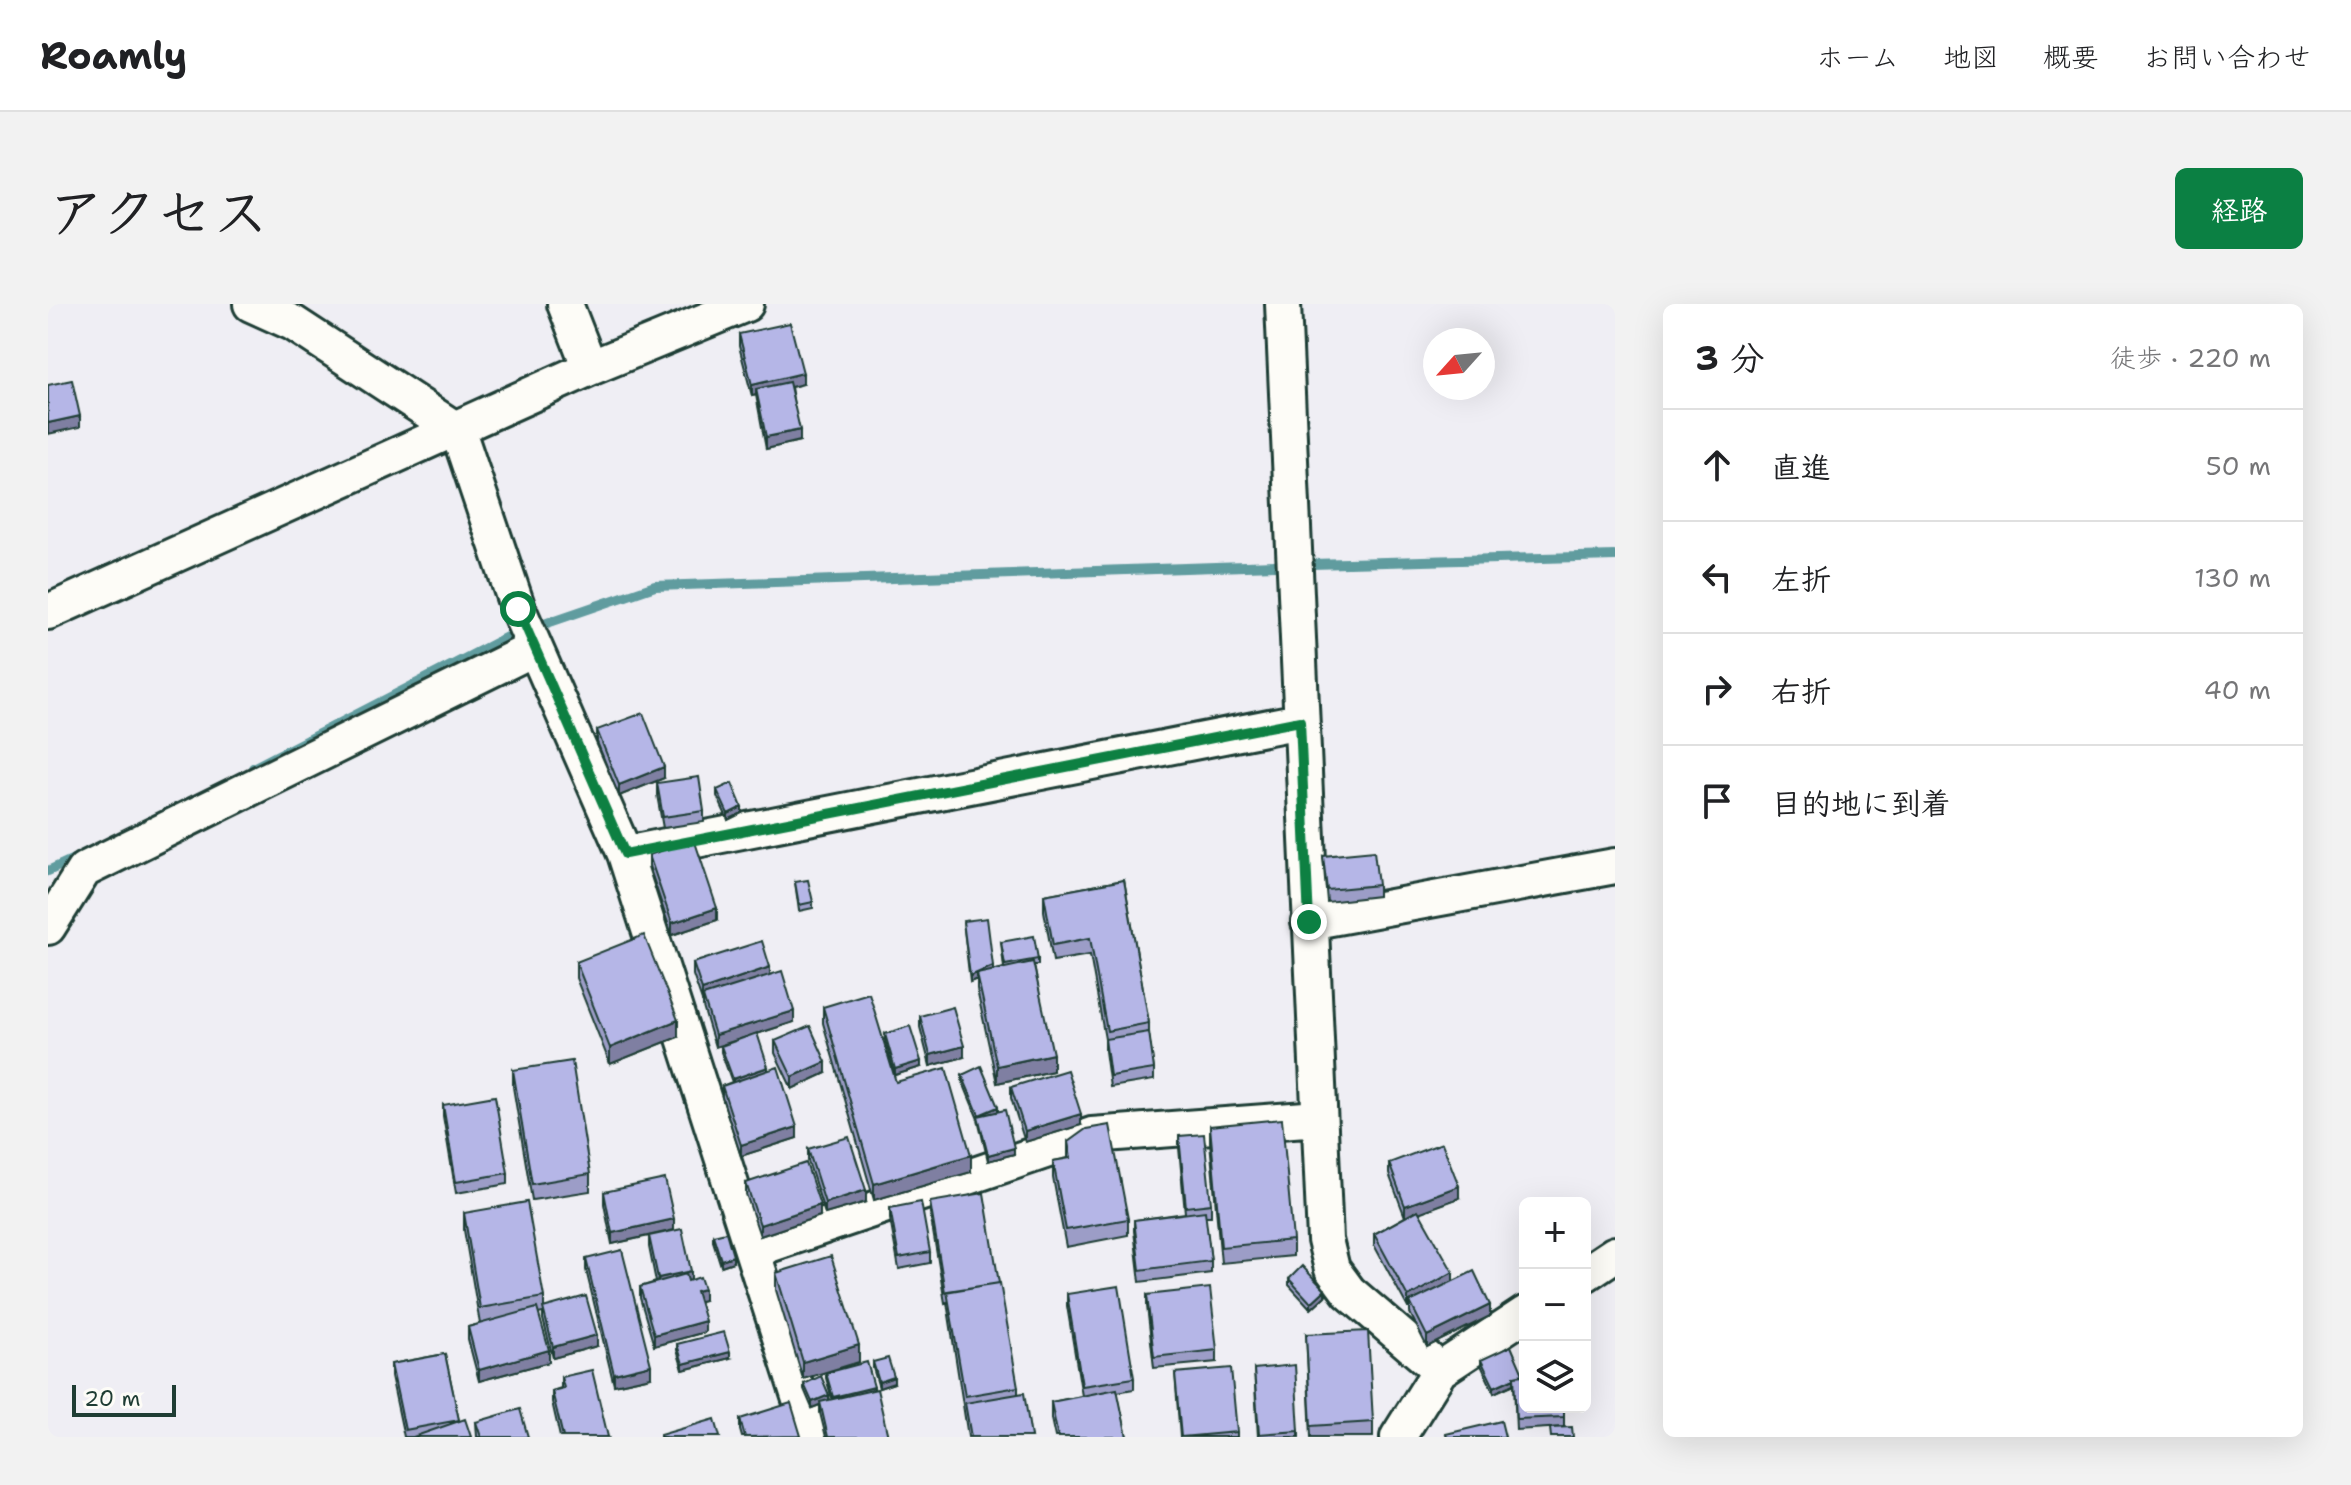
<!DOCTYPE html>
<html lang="ja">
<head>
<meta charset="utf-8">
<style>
	body { margin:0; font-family:"Shantell Sans","Klee One",sans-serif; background:#f2f2f2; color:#202124 }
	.controls { position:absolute; right:24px; bottom:24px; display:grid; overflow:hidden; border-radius:12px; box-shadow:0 8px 32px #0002 }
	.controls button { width:72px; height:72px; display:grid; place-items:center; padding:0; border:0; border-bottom:2px solid #e0e0e0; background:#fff; color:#202124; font:40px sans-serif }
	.compass { position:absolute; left:1375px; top:24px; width:72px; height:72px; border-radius:50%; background:#fff; box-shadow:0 8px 32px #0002; rotate:243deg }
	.scale { position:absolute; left:24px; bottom:20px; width:104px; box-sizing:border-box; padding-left:8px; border:4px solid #1f3d34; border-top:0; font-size:22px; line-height:28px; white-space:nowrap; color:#1f3d34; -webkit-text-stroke:6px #fdfcf7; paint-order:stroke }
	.stop { position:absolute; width:24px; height:24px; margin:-18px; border:6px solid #0b8043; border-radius:50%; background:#fff }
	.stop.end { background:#0b8043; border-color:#fff; box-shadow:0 2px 8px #0008 }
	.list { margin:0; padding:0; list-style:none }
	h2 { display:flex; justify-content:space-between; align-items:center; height:104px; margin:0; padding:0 32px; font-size:34px }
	h2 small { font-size:26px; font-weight:400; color:#757577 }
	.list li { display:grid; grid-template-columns:52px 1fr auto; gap:24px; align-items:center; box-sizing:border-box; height:112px; padding:0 32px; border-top:2px solid #e0e0e0 }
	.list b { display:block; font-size:30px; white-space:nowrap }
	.list em { font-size:26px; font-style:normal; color:#757577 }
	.icon { flex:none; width:44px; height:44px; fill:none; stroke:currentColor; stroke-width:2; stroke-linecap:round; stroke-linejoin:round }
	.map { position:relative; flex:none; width:1567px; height:1133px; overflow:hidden; border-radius:12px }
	header { display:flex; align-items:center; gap:48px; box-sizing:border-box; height:112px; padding:0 40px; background:#fff; border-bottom:2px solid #e0e0e0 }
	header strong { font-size:38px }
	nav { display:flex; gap:44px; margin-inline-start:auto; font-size:28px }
	.intro { display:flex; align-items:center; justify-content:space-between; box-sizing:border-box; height:192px; padding:0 48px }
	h1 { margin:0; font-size:56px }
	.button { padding:20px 36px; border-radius:12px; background:#0b8043; color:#fff; font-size:28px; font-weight:700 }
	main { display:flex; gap:48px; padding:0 48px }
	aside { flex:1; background:#fff; border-radius:12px; box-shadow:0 8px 32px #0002 }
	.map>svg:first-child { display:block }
</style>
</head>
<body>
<header>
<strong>Roamly</strong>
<nav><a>ホーム</a><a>地図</a><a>概要</a><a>お問い合わせ</a></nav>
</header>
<div class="intro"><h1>アクセス</h1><a class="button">経路</a></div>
<main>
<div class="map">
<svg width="1567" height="1133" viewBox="0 0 1567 1133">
	<rect width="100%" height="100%" fill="#efeef4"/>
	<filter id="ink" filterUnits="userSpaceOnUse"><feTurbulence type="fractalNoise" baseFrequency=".0125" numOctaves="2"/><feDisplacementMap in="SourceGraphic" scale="16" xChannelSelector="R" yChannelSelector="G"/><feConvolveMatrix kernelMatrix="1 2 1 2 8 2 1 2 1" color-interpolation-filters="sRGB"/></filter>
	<g filter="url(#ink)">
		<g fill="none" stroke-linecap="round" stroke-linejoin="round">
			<path stroke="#609c9f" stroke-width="10" d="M1263,260L1567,252
				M499,319L607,282L1227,261
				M205,464L459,333
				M0,567L30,553"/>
			<defs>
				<path id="minor" d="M203,0L245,19L410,127L470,305L577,550L764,1133
					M517,0L542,64
					M1235,0L1277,936L1284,965L1301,988L1392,1066
					M0,308L542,64L698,0
					M577,550L1252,417
					M1261,618L1567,562
					M0,623L36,566L487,344
					M706,946L1044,831L1271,814
					M1537,970L1567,950
					M1350,1133L1392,1066L1477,1010"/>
			</defs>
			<use href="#minor" stroke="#1f3d34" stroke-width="40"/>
			<use href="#minor" stroke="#fdfcf7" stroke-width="34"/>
		</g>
		<path fill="#9c9dc7" stroke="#1f3d34" stroke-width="2" d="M691,30L755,80L743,83L752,137L718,145L708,91L704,92L691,42Z
			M549,426L616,474L571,492L549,438Z
			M609,479L656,507V518L615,524L609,491Z
			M669,486L694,509L680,516L669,492Z
			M601,551L669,616L624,631L601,562Z
			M1275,552L1330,581V592L1279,598Z
			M1076,576L1101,719V731L1106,765V776L1062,783L1057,747V735L1042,651L1005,657L996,607V591Z
			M747,578L765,598V604L751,607Z
			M915,617L945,667L956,664L953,638L990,655V661H986L1005,767L949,779L929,686V675L922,678Z
			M528,658L630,733L562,760L528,674Z
			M645,659L722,671L746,718L709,730L720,767L749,834L693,852L674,793V782L684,778L673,748V742L698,733L667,743L655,703V696L654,697L645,671Z
			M775,703L848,778L923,868L826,896L775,719Z
			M872,712L916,753L882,762L872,723Z
			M837,730L873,763L847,771L837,736Z
			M727,737L778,769L744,785L727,749Z
			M465,766L542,870V887L484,896L465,783Z
			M914,771L950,807L966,850L940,857L930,815L914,776Z
			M963,783L1033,821L977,838L963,794Z
			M395,801L460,869V880L408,889L395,812Z
			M1162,822L1245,936V952L1173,959L1162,838Z
			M1131,832L1163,900V912H1157L1163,957V969L1092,978L1086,927V916L1137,909L1131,844Z
			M1020,838L1080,915V931L1018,943L1005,874V857L1020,854Z
			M760,845L818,898L777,910L760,857Z
			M1341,859L1411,894L1371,908L1405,977L1442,1012L1379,1043L1362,1009V1004H1360L1326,941V930L1357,913L1341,870Z
			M698,879L772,912L712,932L698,890Z
			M556,888L626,926L643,976L656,996L651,997L657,1028L606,1042L592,994V983L608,978L601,943V932L564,940L556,900Z
			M882,898L970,1083V1090L983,1133H920L899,998L897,999L882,909Z
			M842,904L882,948V959L851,965L842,915Z
			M416,909L496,993V1004L549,1042L505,1054L495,1015V1009L490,1010L501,1058L431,1077L420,1035V1023L432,1020L416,926Z
			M665,931L685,958L673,962L665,937Z
			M538,955L603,1073L566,1081L538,966Z
			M728,969L811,1058L755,1075L728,986Z
			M1241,975L1277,992L1263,1005L1241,981Z
			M1019,990L1086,1074V1085L1069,1088L1079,1133H1007L1003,1115V1098L1034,1092L1019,1002Z
			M1099,991L1169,1046V1058L1106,1064L1099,1002Z
			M1258,1030L1325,1118V1133H1263Z
			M629,1040L682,1054L635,1066L629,1046Z
			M397,1050L411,1117L423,1133H356L343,1072V1060Z
			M1433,1056L1475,1071L1516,1103V1123L1468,1126L1466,1080L1446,1089L1433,1061Z
			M825,1058L846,1079L831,1084L825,1064Z
			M1206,1065L1251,1127V1133H1210Z
			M778,1069L826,1086L840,1133H778L772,1109V1101L764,1104L756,1085V1080L781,1096L784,1095L778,1074Z
			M1127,1069L1189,1128V1133H1132Z
			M513,1073L560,1133H512L504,1098V1087L513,1084Z
			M692,1115L753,1133H694L692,1126Z
			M428,1118L480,1133H429Z"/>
		<path fill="#7f7fa2" stroke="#1f3d34" stroke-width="2" d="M755,69V80L709,91L708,85V91L704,92V81Z
			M32,112V123L0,130V119Z
			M752,126V137L718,145V133Z
			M616,463V474L571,492V481Z
			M694,503V509L680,516V510Z
			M669,604V616L624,631V619Z
			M945,662V668L929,670V675L922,678V672Z
			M722,663V675L655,692V696L654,697V686Z
			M746,707V718L667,743V731Z
			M630,716V733L562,760V744Z
			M916,742V753L882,762V751Z
			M1005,750V767L949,779V762Z
			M873,757V763L847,771V765Z
			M778,758V769L744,785V773Z
			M720,763V769L685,781V775Z
			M950,803V809L931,811Z
			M1033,810V821L977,838V827Z
			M749,823V834L693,852V841Z
			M966,844V850L940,857V851Z
			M923,851V868L826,896V880Z
			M1411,882V894L1357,914V902Z
			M818,886V898L777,910V899Z
			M772,901V912L712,932V921Z
			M626,915V926L564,940V929Z
			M685,952V958L673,962V956Z
			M643,967V978L610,986V974Z
			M1405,968V980L1362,998V1004H1360V993Z
			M656,985V996L648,998V987Z
			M1277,986V992L1263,1005V999Z
			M1442,1001V1012L1379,1043V1032Z
			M657,1017V1028L606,1042V1031Z
			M549,1031V1042L505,1054V1043Z
			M811,1041V1058L755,1075V1058Z
			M501,1046V1058L431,1077V1066Z
			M682,1048V1054L635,1066V1060Z
			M603,1061V1073L566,1081V1070Z
			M846,1073V1079L831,1084V1078Z
			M1466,1074V1080L1446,1089V1083Z
			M826,1083V1088L785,1099V1093Z
			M781,1091V1097L764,1104V1098Z"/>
		<path fill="#b5b6e7" stroke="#1f3d34" stroke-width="2" d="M742,19L755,69L704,81L691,30Z
			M24,76L32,112L0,119V81Z
			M741,78L752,126L718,133L708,85Z
			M595,409L616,463L571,481L549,426Z
			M651,473L656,507L615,513L609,479Z
			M684,479L694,503L680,510L669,486Z
			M646,535L669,604L624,619L601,551Z
			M1326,547L1330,581L1279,586L1275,552Z
			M760,576L765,598L751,601L747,578Z
			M1076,576L1101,719L1059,727L1042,634L1005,641L996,591Z
			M939,614L945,662L922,672L915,617Z
			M596,631L630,716L562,744L528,658Z
			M986,632L990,655L957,661L953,638Z
			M714,637L722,663L654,686L645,659Z
			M985,658L1005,750L949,762L929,670Z
			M734,667L746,707L667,731L655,692Z
			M821,689L848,778L898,764L923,851L826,880L775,703Z
			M905,703L916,742L882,751L872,712Z
			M762,722L778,758L744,773L727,737Z
			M862,722L873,757L847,765L837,730Z
			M1101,728L1106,765L1062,772L1057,735Z
			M709,729L720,763L685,775L673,742Z
			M524,757L542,870L484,880L465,766Z
			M933,762L950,803L931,811L914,771Z
			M730,763L749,823L693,841L674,782Z
			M1019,766L1033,810L977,827L963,783Z
			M447,792L460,869L408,878L395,801Z
			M957,806L966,844L940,851L930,812Z
			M1234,815L1245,936L1173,943L1162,822Z
			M1062,821L1080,915L1018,926L1005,857L1023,854L1020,838L1038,825Z
			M1156,830L1163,900L1138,903L1131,832Z
			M801,833L818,886L777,899L760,845Z
			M1394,839L1411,882L1357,902L1341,859Z
			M758,859L772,901L712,921L698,879Z
			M617,875L626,915L564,929L556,888Z
			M936,889L951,979L897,988L882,898Z
			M479,898L496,993L432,1004L416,909Z
			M873,898L882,948L851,954L842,904Z
			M1370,906L1405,968L1360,993L1326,930Z
			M1157,907L1163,957L1092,966L1086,916Z
			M634,925L643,967L610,974L601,932Z
			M678,928L685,952L673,956L665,931Z
			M574,946L603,1061L566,1070L538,955Z
			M783,952L811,1041L755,1058L728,969Z
			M1254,962L1277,986L1263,999L1241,975Z
			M1426,967L1442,1001L1379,1032L1362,998Z
			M638,970L640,977L652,973L656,985L648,987L657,1017L606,1031L592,983Z
			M952,979L970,1083L917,1092L899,987Z
			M1071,982L1086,1074L1034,1082L1019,990Z
			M1162,984L1169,1046L1106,1053L1099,991Z
			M538,992L549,1031L505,1043L495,1004Z
			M489,1004L501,1046L431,1066L420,1023Z
			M1320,1027L1325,1118L1263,1122L1258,1030Z
			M676,1028L682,1048L635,1060L629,1040Z
			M1463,1042L1475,1070L1466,1072V1074L1446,1083L1433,1056Z
			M397,1050L411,1116L357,1126L343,1060Z
			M840,1054L846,1073L831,1078L825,1058Z
			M819,1058L826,1083L785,1093L778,1069Z
			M1247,1061L1251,1127L1211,1130L1206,1065Z
			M1183,1064L1189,1128L1133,1133L1127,1069Z
			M544,1066L560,1133H515L504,1087L516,1084L513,1073Z
			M1477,1071V1103H1516V1113L1468,1115L1466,1072Z
			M773,1072L781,1091L764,1098L756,1080Z
			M829,1085L840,1133H780L772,1098Z
			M1069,1085L1079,1133H1010L1003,1098Z
			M976,1089L983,1133H923L917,1099Z
			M743,1099L753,1132L697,1133L692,1115Z
			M472,1105L480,1133H433L428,1118Z
			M417,1115L423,1133H365Z
			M667,1115L672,1133H612V1131Z
			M1453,1117L1457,1133H1399L1398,1130Z
			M1524,1123L1525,1133H1503L1502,1124Z"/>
	</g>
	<g fill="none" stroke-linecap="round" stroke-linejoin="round" filter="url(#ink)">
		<path stroke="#0b8043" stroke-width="10" d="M470,305L577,550L1252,417L1261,618"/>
	</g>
</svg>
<div class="controls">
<button>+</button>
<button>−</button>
<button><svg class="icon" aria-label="layers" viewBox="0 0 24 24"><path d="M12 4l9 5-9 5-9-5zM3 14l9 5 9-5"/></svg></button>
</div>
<svg class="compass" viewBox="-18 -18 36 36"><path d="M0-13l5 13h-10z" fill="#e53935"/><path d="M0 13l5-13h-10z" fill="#757577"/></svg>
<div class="scale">20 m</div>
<div class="stop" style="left:470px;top:305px"></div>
<div class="stop end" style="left:1261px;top:618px"></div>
</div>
<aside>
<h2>3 分<small>徒歩 · 220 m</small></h2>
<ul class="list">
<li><svg class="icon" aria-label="ahead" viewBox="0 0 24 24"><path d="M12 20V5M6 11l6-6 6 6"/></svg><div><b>直進</b></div><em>50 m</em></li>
<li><svg class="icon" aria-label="left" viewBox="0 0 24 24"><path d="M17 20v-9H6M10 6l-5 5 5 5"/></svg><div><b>左折</b></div><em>130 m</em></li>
<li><svg class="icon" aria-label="right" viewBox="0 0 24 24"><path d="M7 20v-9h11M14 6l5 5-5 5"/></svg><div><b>右折</b></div><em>40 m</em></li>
<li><svg class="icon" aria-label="arrive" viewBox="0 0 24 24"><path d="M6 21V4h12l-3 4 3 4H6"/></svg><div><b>目的地に到着</b></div></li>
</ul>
</aside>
</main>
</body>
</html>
